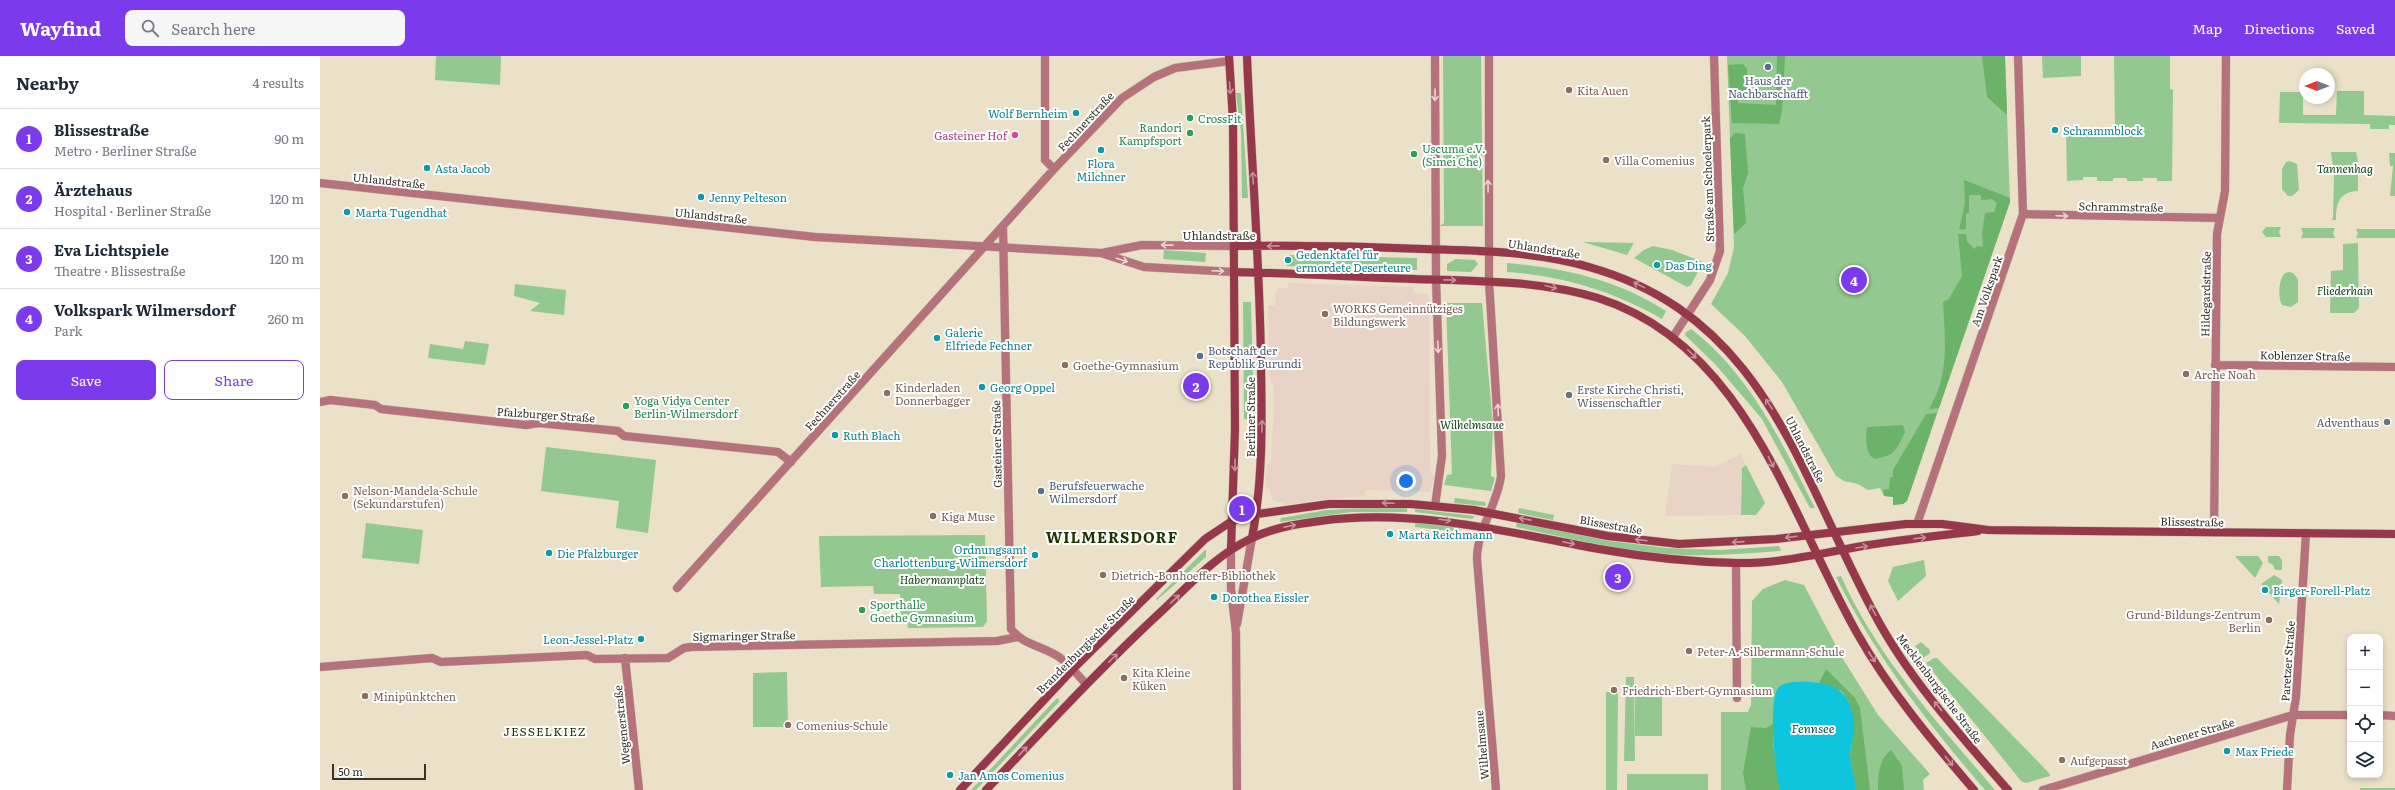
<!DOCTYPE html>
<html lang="en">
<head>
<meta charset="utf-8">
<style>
	body { margin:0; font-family:Literata,serif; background:#f6f6f7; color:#1f2937 }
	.controls { position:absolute; right:12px; bottom:12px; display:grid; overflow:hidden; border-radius:8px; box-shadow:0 2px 6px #0003 }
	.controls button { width:36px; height:36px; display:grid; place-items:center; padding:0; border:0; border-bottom:1px solid #e0e1e3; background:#fff; color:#1f2937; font:20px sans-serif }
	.compass { position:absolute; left:1979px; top:12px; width:36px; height:36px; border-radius:50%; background:#fff; box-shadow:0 2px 6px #0003; rotate:270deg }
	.scale { position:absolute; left:12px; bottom:10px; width:94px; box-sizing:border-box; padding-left:4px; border:2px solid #363329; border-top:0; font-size:11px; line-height:14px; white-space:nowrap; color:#363329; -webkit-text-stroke:3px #fff; paint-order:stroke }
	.you { position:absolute; left:1086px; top:425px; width:14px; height:14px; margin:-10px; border:3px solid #fff; border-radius:50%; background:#1a73e8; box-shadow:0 0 0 6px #1a73e833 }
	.badge { display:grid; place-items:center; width:26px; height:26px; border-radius:50%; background:#7c3aed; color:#fff; font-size:13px; font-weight:700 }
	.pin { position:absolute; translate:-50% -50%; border:2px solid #fff; box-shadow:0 1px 4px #0006 }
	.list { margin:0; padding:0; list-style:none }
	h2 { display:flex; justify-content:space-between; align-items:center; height:52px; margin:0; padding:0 16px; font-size:17px }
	h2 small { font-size:13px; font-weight:400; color:#747a83 }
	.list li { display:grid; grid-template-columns:26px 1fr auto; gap:12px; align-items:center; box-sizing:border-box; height:60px; padding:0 16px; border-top:1px solid #e0e1e3 }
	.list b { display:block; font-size:15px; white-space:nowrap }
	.list p { margin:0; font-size:13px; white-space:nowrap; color:#747a83 }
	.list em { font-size:13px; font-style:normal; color:#747a83 }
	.actions { display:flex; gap:8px; padding:12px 16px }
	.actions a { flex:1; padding:9px 0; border:1px solid #7c3aed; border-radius:8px; text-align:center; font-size:14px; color:#7c3aed }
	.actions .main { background:#7c3aed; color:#fff }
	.icon { flex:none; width:22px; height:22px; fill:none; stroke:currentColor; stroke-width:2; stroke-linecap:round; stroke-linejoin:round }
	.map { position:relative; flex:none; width:2075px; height:734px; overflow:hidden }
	header { display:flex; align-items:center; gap:24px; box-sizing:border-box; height:56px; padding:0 20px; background:#7c3aed; color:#fff }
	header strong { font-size:19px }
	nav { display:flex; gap:22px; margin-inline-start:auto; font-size:14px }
	.search { width:280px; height:36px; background:#f6f6f7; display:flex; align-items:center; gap:10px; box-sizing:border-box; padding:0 14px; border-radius:8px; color:#747a83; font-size:15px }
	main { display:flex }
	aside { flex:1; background:#fff }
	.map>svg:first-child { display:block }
</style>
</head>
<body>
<header>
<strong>Wayfind</strong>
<div class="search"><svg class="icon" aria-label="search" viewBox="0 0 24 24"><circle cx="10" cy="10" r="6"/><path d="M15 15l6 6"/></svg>Search here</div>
<nav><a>Map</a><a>Directions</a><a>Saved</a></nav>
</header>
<main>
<aside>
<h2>Nearby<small>4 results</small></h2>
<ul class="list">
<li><span class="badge">1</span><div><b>Blissestraße</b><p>Metro · Berliner Straße</p></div><em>90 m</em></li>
<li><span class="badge">2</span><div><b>Ärztehaus</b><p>Hospital · Berliner Straße</p></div><em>120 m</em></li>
<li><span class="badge">3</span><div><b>Eva Lichtspiele</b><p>Theatre · Blissestraße</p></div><em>120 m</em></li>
<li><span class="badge">4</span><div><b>Volkspark Wilmersdorf</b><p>Park</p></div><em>260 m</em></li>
</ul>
<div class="actions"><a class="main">Save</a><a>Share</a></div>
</aside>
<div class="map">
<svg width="2075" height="734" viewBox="0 0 2075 734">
	<rect width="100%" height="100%" fill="#eae1c8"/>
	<path fill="#e9d3c7" d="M968,227L1094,231V237L1107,238L1109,244L1110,415L1115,420L1110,436L1046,434L1044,440L1006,443L963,449V446H957L952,443L950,433L945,432L947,409L951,406L954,346L953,329L950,325L948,249H955L956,235L959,232H968Z
		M1420,398L1426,409L1422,412L1421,459L1345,460L1352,408L1396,411Z"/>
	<path fill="#93c890" d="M116,0H181L180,29L115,24Z
		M1123,0H1161L1163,170H1120L1124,167Z
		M1407,0H1685L1690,146L1587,445L1583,448L1573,449V441L1564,440L1560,432L1548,434L1538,428L1524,425L1516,420L1462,326L1425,280L1391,248L1408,217L1414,191Z
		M1722,0H1761V20L1723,22Z
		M1794,0H1850V33L1853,34V37L1852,125H1837V122H1823V125H1807V122H1793V125H1777V121H1763V124L1747,125L1746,73L1775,75L1776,72L1795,71Z
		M2017,35H2044V59L2075,60V69H2069V73H2050V68L1959,67L1960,36H1983V59H2016Z
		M916,37H921L928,142H922L921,77Z
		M2011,96H2036L2038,105V135C2019,136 2016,147 2016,164H2011L2013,162L2014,118Z
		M2069,97H2075V140H2070L2073,110H2070Z
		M1970,105L1977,108L1979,134L1972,140H1968L1962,133V113L1966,106Z
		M1946,171H1961L1959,176L1961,181H1946L1942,176Z
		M1981,172H2015L2013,177L2015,182H1981L1983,177Z
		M2036,173H2075V182H2036L2038,177Z
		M1263,186L1314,187L1307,199Z
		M2038,187L2039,252L2034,257H2010L2011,215L2023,214V188Z
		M1333,190L1352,194L1383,206L1371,229L1367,231L1314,202L1324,194Z
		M844,194L886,197L885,206L843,203Z
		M967,199L1097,202V214L967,210Z
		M1136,203L1155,204L1158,208L1151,216L1127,215V208Z
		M1187,207C1245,212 1298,224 1346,255L1342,263C1293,235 1243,220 1187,216Z
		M1969,216L1973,217L1978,223V246L1971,251L1962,249C1958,241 1958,224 1965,217Z
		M195,228L246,234L244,259L210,255L220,247L194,240Z
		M923,246H931L934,362L932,363H924Z
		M1126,247H1162L1173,369L1171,420L1175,422L1171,435L1124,429L1127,419L1132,418Z
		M1371,273C1430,318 1462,387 1495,452H1490L1442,363L1395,308L1365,279L1366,276Z
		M145,285L169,288L165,309L108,302L110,288L143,293Z
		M226,391L336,404L328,477L296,472L299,445L221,435Z
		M1426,409L1445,447L1436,459H1421L1422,412Z
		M1135,442L1165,446L1166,450L1134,447Z
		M1065,451L1087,452V456H1032L960,466L961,462L1007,454Z
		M1199,452L1234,459L1233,464L1198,457Z
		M1095,453L1155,460L1152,463L1095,456Z
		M1095,466L1139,471L1140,474L1138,476L1095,471Z
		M1197,466L1290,485L1347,492L1401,494L1459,490L1461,495C1423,498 1385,501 1346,498C1296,494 1245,481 1196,471Z
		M46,467L103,474L99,508L42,502Z
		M665,479L667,565L663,571L588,572L587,565H581L580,538H554L553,530L501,531L499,480Z
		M886,493V501L837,544L836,543Z
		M1915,500H1938L1943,507L1935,522Z
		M1948,500H1959L1962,504V514H1955L1953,509L1948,506Z
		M1604,504L1606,520L1578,545L1568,525L1573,511Z
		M1954,519L1962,524L1959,548L1941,528Z
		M1521,520C1557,601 1618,667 1675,734H1665C1606,665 1557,602 1516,521Z
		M1465,524L1484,529L1523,603L1558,659L1610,718L1603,724L1604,734H1536L1457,633L1453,668L1460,734H1401V656H1428L1431,649L1432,545L1443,533Z
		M1601,586L1610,594V597L1603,602L1595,590Z
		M1614,602H1617L1730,718V720L1706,727L1701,725L1606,607Z
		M467,616L468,671H433V617Z
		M1306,621H1314L1315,705H1304Z
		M1315,631L1342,632V680H1315Z
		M1286,636H1298L1297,734H1286Z
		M737,642L740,645L656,734H651Z
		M1307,718H1388V734H1307Z
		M2040,732H2075V734H2040Z"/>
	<path fill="#6bb368" d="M1457,0H1465L1462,55L1459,68L1412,67L1408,9L1423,8L1427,13V37H1418V47L1456,49Z
		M1662,0H1685L1687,59L1667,41Z
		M1415,77L1425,78L1428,117L1423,132L1426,167L1414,178L1410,82Z
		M1644,124L1690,142V146L1619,352L1609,353C1630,319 1625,283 1623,246L1629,243L1642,220L1638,178H1646L1647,185L1654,193L1657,190L1663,191L1662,177L1665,157L1674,156L1677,147L1672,143L1661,144V139H1649V157L1646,158V173L1639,174L1645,147Z
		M1617,357L1587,445L1583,448L1573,449V441L1564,440L1563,434L1569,433L1570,421H1573V414L1606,358Z
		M1583,369L1585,376C1582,382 1579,390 1574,395C1572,398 1567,400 1563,401C1545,410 1545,381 1547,371Z
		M1506,613L1535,642L1540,652L1550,734H1536L1530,702L1534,670L1529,646L1522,635L1499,627Z
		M1453,668V689L1460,734H1426L1423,717L1431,671L1446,672Z
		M1571,694L1582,710L1584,734H1558C1558,719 1559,703 1571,694Z"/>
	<path fill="#0fc5de" d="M1472,626C1507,625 1532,629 1534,670C1535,680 1530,690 1530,701C1531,712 1535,723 1536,734H1460C1455,718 1448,645 1458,632C1461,628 1467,627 1472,626Z"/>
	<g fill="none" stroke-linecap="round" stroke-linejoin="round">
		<defs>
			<path id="minor" d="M725,0V104L734,113
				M1169,0V225L1181,420C1177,450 1157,473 1157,503L1176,734
				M1703,158L1899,162
				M683,172L691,573C703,589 723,590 739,601C749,608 758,619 766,628
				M1353,281L1390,224L1400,195L1394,0
				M1895,309L2075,311
				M0,346L10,344L55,349L61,353L206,369L219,367L298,375L304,380L458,396L471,406
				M1115,450L1122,400L1116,224L1115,0
				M1597,468L1703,158L1698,0
				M1894,476L1897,178L1905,135L1906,0
				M1416,507L1417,642
				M357,532L734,113L802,42L834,21L855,12L909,5
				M305,602L319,734
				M0,611L112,602L121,606L267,599L275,603L348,602L364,592L371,591L677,585L698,581
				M2060,659L2075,660
				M1723,734L1973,659H2030
				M1967,734L1970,679L1976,641L1986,477"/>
			<path id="tertiary" d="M0,127L495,181L781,197L824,211L914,216
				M782,197L822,189L914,190
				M911,493V533L916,577L917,734
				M917,568L932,482"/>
			<path id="secondary" d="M909,0L913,65L915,373L911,493
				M927,0C931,103 940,206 941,309C942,368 943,424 932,482
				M914,190C977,189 1040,190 1103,193C1159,195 1215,195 1269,211C1446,261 1478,417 1555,559C1589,623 1640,679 1688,734
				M914,216C974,217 1034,221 1094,223C1156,225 1218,224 1278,242C1426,289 1469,457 1537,577C1569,634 1612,685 1654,734
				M640,734L752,614L885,483L912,465L937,458L1009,448H1091L1154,454L1288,480L1359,488L1456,483L1586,468H1622L1668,474L2075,478
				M666,734C725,672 782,610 845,552C871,527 897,499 930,483C952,472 976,468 1000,465C1095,452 1186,476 1279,493C1324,501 1371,506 1416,507C1456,508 1498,498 1537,491C1577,484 1617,480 1658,475"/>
		</defs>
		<use href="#minor" stroke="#c6bea8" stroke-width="9"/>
		<use href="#tertiary" stroke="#c6bea8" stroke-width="9"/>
		<use href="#secondary" stroke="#c6bea8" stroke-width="9"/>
		<use href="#minor" stroke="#b5727a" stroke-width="8"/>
		<use href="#tertiary" stroke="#b5727a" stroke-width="8"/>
		<use href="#secondary" stroke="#97374a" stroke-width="8"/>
	</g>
	<defs><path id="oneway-shaft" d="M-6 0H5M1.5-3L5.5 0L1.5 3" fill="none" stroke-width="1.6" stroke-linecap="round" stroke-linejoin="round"/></defs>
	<g stroke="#c6919b">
		<use href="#oneway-shaft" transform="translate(910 32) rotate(86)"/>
		<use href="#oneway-shaft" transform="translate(933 122) rotate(-93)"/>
		<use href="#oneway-shaft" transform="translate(953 190) rotate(179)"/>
		<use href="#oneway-shaft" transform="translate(1130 224) rotate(1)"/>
		<use href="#oneway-shaft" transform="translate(1319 229) rotate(-154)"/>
		<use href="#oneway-shaft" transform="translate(1231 231) rotate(14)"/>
		<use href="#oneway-shaft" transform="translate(1372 298) rotate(45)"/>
		<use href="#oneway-shaft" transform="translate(1449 348) rotate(-124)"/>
		<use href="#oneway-shaft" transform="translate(942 370) rotate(-88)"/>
		<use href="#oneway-shaft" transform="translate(1451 406) rotate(64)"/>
		<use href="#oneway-shaft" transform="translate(915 409) rotate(91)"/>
		<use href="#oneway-shaft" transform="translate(1068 447) rotate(-178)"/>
		<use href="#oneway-shaft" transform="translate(1205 463) rotate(-169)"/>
		<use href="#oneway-shaft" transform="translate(1125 464) rotate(7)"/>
		<use href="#oneway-shaft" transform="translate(970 470) rotate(-11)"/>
		<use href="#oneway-shaft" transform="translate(1471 481) rotate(173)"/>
		<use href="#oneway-shaft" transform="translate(1600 482) rotate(-7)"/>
		<use href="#oneway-shaft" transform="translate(1321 484) rotate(-173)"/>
		<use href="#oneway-shaft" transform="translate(1418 486) rotate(176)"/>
		<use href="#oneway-shaft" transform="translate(1249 487) rotate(11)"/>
		<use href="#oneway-shaft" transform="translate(1542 491) rotate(-9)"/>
		<use href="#oneway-shaft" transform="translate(855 543) rotate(-43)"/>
		<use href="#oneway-shaft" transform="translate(1553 554) rotate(-117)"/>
		<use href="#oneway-shaft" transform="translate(1552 601) rotate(56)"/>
		<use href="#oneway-shaft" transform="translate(793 602) rotate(-44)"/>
		<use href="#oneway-shaft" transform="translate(1618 650) rotate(-128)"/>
		<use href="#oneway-shaft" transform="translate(703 695) rotate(-47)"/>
		<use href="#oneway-shaft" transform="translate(1629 705) rotate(51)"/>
	</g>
	<g stroke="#e9d5d7">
		<use href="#oneway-shaft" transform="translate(1115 39) rotate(90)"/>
		<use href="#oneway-shaft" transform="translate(1168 130) rotate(-91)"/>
		<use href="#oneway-shaft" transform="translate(1742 160) rotate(2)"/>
		<use href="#oneway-shaft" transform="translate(847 189) rotate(-179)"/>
		<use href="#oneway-shaft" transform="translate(802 204) rotate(18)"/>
		<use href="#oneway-shaft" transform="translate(898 215) rotate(2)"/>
		<use href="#oneway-shaft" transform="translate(1118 291) rotate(88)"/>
		<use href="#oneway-shaft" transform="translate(1178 354) rotate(-93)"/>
	</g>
	<g fill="#5c6f8a" stroke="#fff" stroke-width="1.5">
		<circle cx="1448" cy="11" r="4"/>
		<circle cx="880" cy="300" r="4"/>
		<circle cx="721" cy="435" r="4"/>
	</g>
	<g fill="#8d6e63" stroke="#fff" stroke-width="1.5">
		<circle cx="1249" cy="34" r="4"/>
		<circle cx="1286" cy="104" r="4"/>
		<circle cx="1005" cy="258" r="4"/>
		<circle cx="745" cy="309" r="4"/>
		<circle cx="1866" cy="318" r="4"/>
		<circle cx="567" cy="337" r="4"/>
		<circle cx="25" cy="440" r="4"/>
		<circle cx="613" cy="460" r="4"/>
		<circle cx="783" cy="519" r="4"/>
		<circle cx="1949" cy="564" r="4"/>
		<circle cx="1369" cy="595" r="4"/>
		<circle cx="804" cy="622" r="4"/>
		<circle cx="1294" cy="634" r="4"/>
		<circle cx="45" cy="640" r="4"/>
		<circle cx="468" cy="669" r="4"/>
		<circle cx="1742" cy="704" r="4"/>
	</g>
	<g fill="#0f9aa8" stroke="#fff" stroke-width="1.5">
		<circle cx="756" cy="57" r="4"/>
		<circle cx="1735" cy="74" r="4"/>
		<circle cx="781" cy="94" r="4"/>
		<circle cx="107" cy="112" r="4"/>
		<circle cx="381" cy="141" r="4"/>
		<circle cx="27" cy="156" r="4"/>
		<circle cx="968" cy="204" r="4"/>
		<circle cx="1337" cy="209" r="4"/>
		<circle cx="617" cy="282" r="4"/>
		<circle cx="662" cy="331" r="4"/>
		<circle cx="515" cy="379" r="4"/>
		<circle cx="1070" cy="478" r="4"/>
		<circle cx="229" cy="497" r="4"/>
		<circle cx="715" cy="499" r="4"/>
		<circle cx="1945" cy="534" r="4"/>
		<circle cx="894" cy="541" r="4"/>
		<circle cx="321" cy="583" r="4"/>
		<circle cx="1907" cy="695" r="4"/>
		<circle cx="630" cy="719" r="4"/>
	</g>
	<g fill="#2e9e5b" stroke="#fff" stroke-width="1.5">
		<circle cx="870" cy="62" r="4"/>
		<circle cx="870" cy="77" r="4"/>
		<circle cx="1094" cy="98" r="4"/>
		<circle cx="306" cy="350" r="4"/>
		<circle cx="542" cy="554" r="4"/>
	</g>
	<circle fill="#d1479c" stroke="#fff" stroke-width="1.5" cx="695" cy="79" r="4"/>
	<g fill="#6b7280" stroke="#fff" stroke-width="1.5">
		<circle cx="1249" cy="339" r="4"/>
		<circle cx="2067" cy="366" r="4"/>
	</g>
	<g text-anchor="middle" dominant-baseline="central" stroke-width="4" stroke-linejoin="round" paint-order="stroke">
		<g font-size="11" fill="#4e5e75" stroke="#fff" text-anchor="start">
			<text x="1448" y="24" text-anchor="middle">Haus der<tspan x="1448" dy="13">Nachbarschafft</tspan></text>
			<text x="888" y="294">Botschaft der<tspan x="888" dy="13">Republik Burundi</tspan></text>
			<text x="729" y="429">Berufsfeuerwache<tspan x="729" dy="13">Wilmersdorf</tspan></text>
		</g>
		<g font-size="11" fill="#785e54" stroke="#fff" text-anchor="start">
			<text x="1257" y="34">Kita Auen</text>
			<text x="1294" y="104">Villa Comenius</text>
			<text x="1013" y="252">WORKS Gemeinnütziges<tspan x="1013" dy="13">Bildungswerk</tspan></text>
			<text x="753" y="309">Goethe-Gymnasium</text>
			<text x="1874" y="318">Arche Noah</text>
			<text x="575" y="331">Kinderladen<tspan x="575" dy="13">Donnerbagger</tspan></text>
			<text x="33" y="434">Nelson-Mandela-Schule<tspan x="33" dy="13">(Sekundarstufen)</tspan></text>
			<text x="621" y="460">Kiga Muse</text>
			<text x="791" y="519">Dietrich-Bonhoeffer-Bibliothek</text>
			<text x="1941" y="558" text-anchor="end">Grund-Bildungs-Zentrum<tspan x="1941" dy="13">Berlin</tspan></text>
			<text x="1377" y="595">Peter-A.-Silbermann-Schule</text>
			<text x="812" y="616">Kita Kleine<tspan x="812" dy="13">Küken</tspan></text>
			<text x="1302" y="634">Friedrich-Ebert-Gymnasium</text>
			<text x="53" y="640">Minipünktchen</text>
			<text x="476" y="669">Comenius-Schule</text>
			<text x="1750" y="704">Aufgepasst</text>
		</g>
		<g font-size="11" fill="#0d838f" stroke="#fff" text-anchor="start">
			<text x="748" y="57" text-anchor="end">Wolf Bernheim</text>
			<text x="1743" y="74">Schrammblock</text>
			<text x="781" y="107" text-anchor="middle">Flora<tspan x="781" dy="13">Milchner</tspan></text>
			<text x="115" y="112">Asta Jacob</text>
			<text x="389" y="141">Jenny Pelteson</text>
			<text x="35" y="156">Marta Tugendhat</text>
			<text x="976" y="198">Gedenktafel für<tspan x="976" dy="13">ermordete Deserteure</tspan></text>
			<text x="1345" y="209">Das Ding</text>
			<text x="625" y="276">Galerie<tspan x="625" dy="13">Elfriede Fechner</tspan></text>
			<text x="670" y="331">Georg Oppel</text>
			<text x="523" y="379">Ruth Blach</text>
			<text x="1078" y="478">Marta Reichmann</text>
			<text x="707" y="493" text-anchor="end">Ordnungsamt<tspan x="707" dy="13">Charlottenburg-Wilmersdorf</tspan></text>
			<text x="237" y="497">Die Pfalzburger</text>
			<text x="1953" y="534">Birger-Forell-Platz</text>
			<text x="902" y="541">Dorothea Eissler</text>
			<text x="313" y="583" text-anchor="end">Leon-Jessel-Platz</text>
			<text x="1915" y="695">Max Friede</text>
			<text x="638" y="719">Jan Amos Comenius</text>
		</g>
		<g font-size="11" fill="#27864d" stroke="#fff" text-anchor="start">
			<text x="878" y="62">CrossFit</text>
			<text x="862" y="71" text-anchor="end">Randori<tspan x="862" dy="13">Kampfsport</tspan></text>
			<text x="1102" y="92">Uscuma e.V.<tspan x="1102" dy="13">(Simei Che)</tspan></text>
			<text x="314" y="344">Yoga Vidya Center<tspan x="314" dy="13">Berlin-Wilmersdorf</tspan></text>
			<text x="550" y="548">Sporthalle<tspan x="550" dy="13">Goethe Gymnasium</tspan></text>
		</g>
		<g font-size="11" fill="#363329" stroke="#fff">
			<text transform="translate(765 65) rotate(-47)">Fechnerstraße</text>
			<text transform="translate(1387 123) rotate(-92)">Straße am Schoelerpark</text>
			<text transform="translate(69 124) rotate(6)">Uhlandstraße</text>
			<text transform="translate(1801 150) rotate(1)">Schrammstraße</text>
			<text transform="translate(391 159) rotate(6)">Uhlandstraße</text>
			<text x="899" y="179">Uhlandstraße</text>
			<text transform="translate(1224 192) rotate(9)">Uhlandstraße</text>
			<text transform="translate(1666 235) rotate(-71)">Am Volkspark</text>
			<text transform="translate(1885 238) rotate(-89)">Hildegardstraße</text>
			<text transform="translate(1985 299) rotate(1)">Koblenzer Straße</text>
			<text transform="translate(512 344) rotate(-48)">Fechnerstraße</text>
			<text transform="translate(226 358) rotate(4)">Pfalzburger Straße</text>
			<text transform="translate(930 361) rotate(-90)">Berliner Straße</text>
			<text transform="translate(676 388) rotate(-91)">Gasteiner Straße</text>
			<text transform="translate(1486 393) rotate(63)">Uhlandstraße</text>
			<text transform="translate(1872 465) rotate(1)">Blissestraße</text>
			<text transform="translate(1291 468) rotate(10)">Blissestraße</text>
			<text transform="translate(424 579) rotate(-1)">Sigmaringer Straße</text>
			<text transform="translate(765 588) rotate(-45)">Brandenburgische Straße</text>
			<text transform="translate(1967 605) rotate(-86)">Paretzer Straße</text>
			<text transform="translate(1620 632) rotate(53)">Mecklenburgische Straße</text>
			<text transform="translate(301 669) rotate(-96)">Wegenerstraße</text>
			<text transform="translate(1872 677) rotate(-16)">Aachener Straße</text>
			<text transform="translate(1161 689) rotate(-95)">Wilhelmsaue</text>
		</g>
		<g font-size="11" fill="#b23c85" stroke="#fff" text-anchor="end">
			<text x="687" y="79">Gasteiner Hof</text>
		</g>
		<g font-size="11" font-style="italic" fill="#144614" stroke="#fff">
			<text x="2025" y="112">Tannenhag</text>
			<text x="2025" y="234">Fliederhain</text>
			<text x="1152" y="368">Wilhelmsaue</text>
			<text x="622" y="523">Habermannplatz</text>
		</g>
		<g font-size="11" fill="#5b616d" stroke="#fff" text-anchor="start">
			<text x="1257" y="333">Erste Kirche Christi,<tspan x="1257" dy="13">Wissenschaftler</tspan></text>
			<text x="2059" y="366" text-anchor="end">Adventhaus</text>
		</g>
		<g font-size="12" font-style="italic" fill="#094d58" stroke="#fff">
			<text x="1493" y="672">Fennsee</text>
		</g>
		<g font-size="12" letter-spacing="1" fill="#1f3501" stroke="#fff">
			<text x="225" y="675">JESSELKIEZ</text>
		</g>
		<g font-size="15" font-weight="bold" letter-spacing="1" fill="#1f3501" stroke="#fff">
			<text x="792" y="480">WILMERSDORF</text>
		</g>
	</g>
</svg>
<div class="controls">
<button>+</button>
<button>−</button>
<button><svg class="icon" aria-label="locate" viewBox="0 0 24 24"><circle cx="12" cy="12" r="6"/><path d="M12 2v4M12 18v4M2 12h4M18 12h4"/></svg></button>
<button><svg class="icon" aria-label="layers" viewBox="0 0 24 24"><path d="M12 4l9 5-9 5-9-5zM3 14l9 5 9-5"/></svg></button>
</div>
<svg class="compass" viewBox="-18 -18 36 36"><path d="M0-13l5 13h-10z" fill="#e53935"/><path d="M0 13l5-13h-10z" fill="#747a83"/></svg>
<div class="scale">50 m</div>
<div class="you"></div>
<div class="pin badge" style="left:922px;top:453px">1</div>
<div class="pin badge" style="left:876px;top:330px">2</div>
<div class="pin badge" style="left:1298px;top:521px">3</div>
<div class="pin badge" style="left:1534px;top:224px">4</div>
</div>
</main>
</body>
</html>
